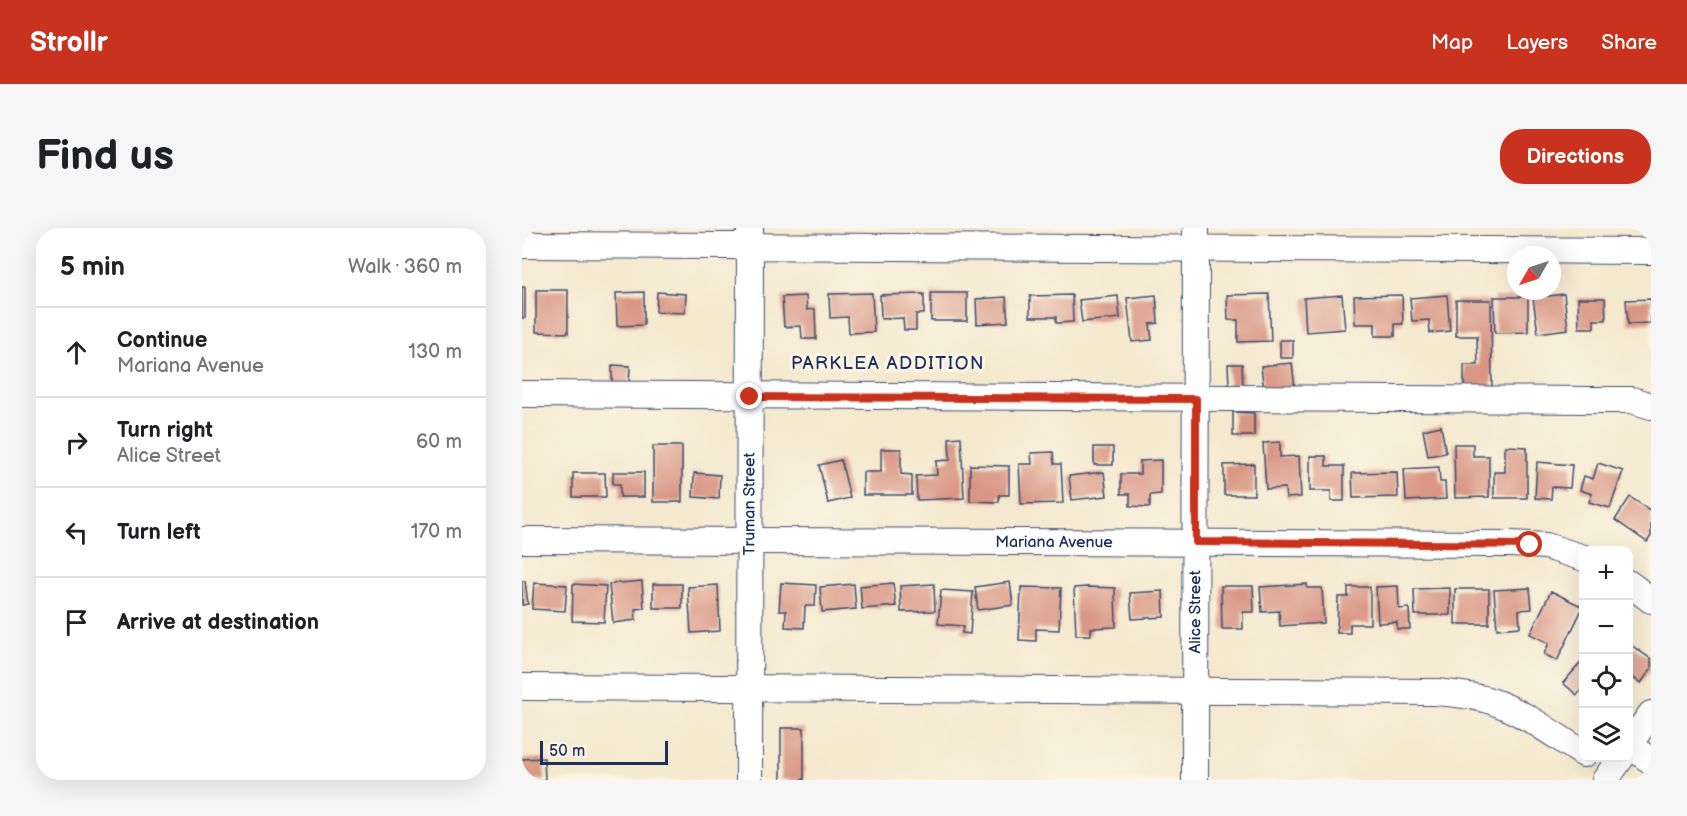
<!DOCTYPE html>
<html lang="en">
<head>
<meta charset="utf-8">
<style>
	body { margin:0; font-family:"Balsamiq Sans",sans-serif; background:#f6f6f6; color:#202124 }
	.controls { position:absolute; right:18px; bottom:18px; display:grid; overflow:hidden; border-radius:12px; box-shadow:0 6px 24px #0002 }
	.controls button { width:54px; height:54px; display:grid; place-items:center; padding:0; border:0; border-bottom:2px solid #e0e0e0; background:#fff; color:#202124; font:30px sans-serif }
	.compass { position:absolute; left:985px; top:18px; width:54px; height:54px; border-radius:50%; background:#fff; box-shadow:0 6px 24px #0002; rotate:231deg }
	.scale { position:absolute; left:18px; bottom:15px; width:128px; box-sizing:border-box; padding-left:6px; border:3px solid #1b2f5e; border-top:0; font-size:16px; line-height:21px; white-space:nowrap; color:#1b2f5e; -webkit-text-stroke:4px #fcf5e5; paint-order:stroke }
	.stop { position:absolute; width:18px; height:18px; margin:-14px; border:4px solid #c8321e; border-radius:50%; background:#fff }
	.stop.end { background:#c8321e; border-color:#fff; box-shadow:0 2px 6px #0008 }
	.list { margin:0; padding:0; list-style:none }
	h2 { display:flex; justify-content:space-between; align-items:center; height:78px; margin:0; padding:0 24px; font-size:26px }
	h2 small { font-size:20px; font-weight:400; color:#757577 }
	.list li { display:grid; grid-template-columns:39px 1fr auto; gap:18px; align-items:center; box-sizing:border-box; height:90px; padding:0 24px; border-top:2px solid #e0e0e0 }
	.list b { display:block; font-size:22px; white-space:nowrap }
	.list p { margin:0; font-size:20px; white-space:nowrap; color:#757577 }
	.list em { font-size:20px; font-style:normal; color:#757577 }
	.icon { flex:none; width:33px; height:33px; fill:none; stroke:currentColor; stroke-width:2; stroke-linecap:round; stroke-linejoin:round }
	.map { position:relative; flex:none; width:1129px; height:552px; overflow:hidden; border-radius:24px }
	header { display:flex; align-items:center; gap:36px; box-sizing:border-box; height:84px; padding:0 30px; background:#c8321e; color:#fff }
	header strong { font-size:28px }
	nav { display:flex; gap:33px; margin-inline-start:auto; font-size:21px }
	.intro { display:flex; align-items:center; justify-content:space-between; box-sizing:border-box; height:144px; padding:0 36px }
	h1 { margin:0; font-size:42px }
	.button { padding:15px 27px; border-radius:24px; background:#c8321e; color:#fff; font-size:21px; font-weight:700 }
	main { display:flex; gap:36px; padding:0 36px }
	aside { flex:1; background:#fff; border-radius:24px; box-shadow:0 6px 24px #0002 }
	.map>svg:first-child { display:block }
</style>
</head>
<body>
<header>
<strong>Strollr</strong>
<nav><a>Map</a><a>Layers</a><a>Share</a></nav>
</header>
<div class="intro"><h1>Find us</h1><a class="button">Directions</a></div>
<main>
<aside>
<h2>5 min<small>Walk · 360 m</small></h2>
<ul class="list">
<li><svg class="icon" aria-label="ahead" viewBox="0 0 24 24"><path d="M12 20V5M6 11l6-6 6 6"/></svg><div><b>Continue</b><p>Mariana Avenue</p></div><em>130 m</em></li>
<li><svg class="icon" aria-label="right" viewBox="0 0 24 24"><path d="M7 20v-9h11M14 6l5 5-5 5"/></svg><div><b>Turn right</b><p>Alice Street</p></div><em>60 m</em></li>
<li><svg class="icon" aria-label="left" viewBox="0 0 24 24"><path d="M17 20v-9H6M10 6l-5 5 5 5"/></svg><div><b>Turn left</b></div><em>170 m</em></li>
<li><svg class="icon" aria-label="arrive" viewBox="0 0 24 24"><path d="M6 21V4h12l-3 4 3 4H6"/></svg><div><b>Arrive at destination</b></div></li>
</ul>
</aside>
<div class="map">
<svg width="1129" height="552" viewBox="0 0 1129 552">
	<rect width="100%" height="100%" fill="#fcf5e5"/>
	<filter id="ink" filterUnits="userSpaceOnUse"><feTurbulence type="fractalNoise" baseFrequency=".0167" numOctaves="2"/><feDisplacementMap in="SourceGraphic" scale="12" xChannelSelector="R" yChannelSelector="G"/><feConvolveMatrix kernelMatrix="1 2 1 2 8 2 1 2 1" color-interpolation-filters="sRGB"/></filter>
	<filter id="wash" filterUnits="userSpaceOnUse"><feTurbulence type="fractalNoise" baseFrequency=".008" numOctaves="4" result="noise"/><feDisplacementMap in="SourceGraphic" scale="24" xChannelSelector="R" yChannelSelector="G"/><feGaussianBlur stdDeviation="1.35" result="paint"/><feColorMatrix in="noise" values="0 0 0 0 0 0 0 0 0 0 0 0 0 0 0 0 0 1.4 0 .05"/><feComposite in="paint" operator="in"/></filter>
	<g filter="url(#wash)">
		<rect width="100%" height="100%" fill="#f4e8ce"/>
		<g id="blocks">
			<path fill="#d99684" d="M0,59H3V90H0Z
				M14,62H46V105L14,104Z
				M122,64V97L95,98L94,65Z
				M135,64L164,66L163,85L134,84Z
				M350,65L352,104L327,105L326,89L308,90L307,66Z
				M409,65H445V93H409Z
				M402,66V86H394V102H382L381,90L359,91L358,67Z
				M747,66L749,113L716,114V92H706L705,67Z
				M1042,66L1046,101L1016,105L1011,70Z
				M550,67L551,94L534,95V89H508V68Z
				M634,67L636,95L628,96L630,112L610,114L605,70Z
				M820,67L823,101L784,104L782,70Z
				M880,67L881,96H873V108H853V96H833L832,68Z
				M925,67L928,103L908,105L907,92L890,93L888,70Z
				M284,68L285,82L293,81L294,111H280L279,98L262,99L260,69Z
				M596,68L598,90L560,94L557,72Z
				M484,69L486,94L455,96L454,71Z
				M972,69H1006V104L973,105Z
				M1056,70H1083L1084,92H1072V100H1057Z
				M1129,71V95L1106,96L1104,72Z
				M934,72H969L970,161H942V137H956L955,108H934Z
				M758,112H771V130H758Z
				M770,135L773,161L742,163L739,138Z
				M706,136H720L721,158H707Z
				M90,137L108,138L107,158L90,157Z
				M711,184L732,185V208H711Z
				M919,198L924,225L906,228L901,202Z
				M439,209L442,270L395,272L394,248L415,247L414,233L428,232L427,210Z
				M758,214V229L777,228L779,269L764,270L763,260L744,261L741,215Z
				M932,216H951V228H967V269L933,270Z
				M131,218H160V274H131Z
				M983,218L1005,219V270H972V244H983Z
				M572,219H591V237H572Z
				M359,221H379V246L390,247V267H341V244H359Z
				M531,224L532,236H539L541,275L499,276L497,236H510L509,225Z
				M788,228H804V238H822V273H809V263H788Z
				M319,232L328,270L306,275L297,237Z
				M639,232V266L628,267V279L608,278V266H599V246H618V233Z
				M1015,234L1050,237L1048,260L1030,259L1029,271L1013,270Z
				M1076,235L1101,243L1088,280L1067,274L1070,266L1058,262L1062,248L1071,251Z
				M732,236V267H702V237Z
				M448,237L487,238V267H477V274L448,273Z
				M917,239L918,254H923L924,271L884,273L882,241Z
				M91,244H122V269H98V256H91Z
				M582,244L585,268L550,272L547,248Z
				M875,244L876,269L831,270L830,245Z
				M51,245H83L84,269H51Z
				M172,245L198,247L197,271L171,269Z
				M1108,269L1129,283V308L1125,314L1093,292Z
				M0,353H3L6,376L0,377Z
				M120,353L122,380L113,381L114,392L91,395L87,356Z
				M488,354L491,377L456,382L453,359Z
				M12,355L45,357L43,383L10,381Z
				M259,355L294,357L293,378H283L282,400L263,399L264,383H257Z
				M371,355L374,378L340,381L338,358Z
				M51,356L84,358L82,394L50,393Z
				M131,356H160V380H131Z
				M332,356L334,381L300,384L298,359Z
				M412,356L413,383L379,384L378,358Z
				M785,356V360H800L802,395L758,398L757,383L740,384L738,359Z
				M196,357L198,403L169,405L166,359Z
				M699,358H731L732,384H721V401H700Z
				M876,358L877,381L887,380L888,401H875V394L856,395L854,359Z
				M499,359L539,360L537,402L514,401V413L497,412Z
				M565,359L593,360L594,399L569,400V407H554L552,360Z
				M826,359H848V396H828V405H815L816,369H826Z
				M928,360V387H893L892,361Z
				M1008,360L1010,381L997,382L998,399L975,401L972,362Z
				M933,361H967V396H933Z
				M419,362L451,364L448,406L440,405L441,398L416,396Z
				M641,363L642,389L610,391L608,365Z
				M1029,363L1061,379L1035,433L1022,426L1027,415L1008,406Z
				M1106,415L1129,431V441L1119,455L1106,447Z
				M1062,431V459L1055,467L1041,455Z
				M259,500H282V552H259Z
				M22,530L23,552H0V531Z"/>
		</g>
	</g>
	<g filter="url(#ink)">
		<use href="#blocks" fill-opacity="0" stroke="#3c4b6f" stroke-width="1.5"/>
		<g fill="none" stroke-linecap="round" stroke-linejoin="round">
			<defs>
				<g id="minor">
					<path d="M0,17L1129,23"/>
					<path d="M0,166L1069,172H1110L1129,178"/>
					<path id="s1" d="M0,312L989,316L1024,318L1062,330"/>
					<path d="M1106,355L1129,372"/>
					<path d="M0,459L914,464C933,466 951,467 969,473C1002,484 1032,507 1062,526"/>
					<path d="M1107,517L1129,533"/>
					<path d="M1106,518L1129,486"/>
					<path id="s2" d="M227,552L228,0"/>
					<path id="s3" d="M673,552L674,0"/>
					<path d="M1083,552L1099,530"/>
				</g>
			</defs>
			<use href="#minor" stroke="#3c4b6f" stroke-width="28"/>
			<use href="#minor" stroke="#fff" stroke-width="26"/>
		</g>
	</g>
	<g fill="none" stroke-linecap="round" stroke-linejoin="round" filter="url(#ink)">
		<path stroke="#c8321e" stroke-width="8" d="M228,169L674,171V314L1008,317"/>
	</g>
	<g text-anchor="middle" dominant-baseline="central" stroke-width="6" stroke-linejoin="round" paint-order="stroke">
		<g font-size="16" fill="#1b2f5e" stroke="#fcf5e5">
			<text stroke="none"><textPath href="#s2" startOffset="276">Truman Street</textPath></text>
			<text stroke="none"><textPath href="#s1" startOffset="532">Mariana Avenue</textPath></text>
			<text stroke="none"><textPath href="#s3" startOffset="168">Alice Street</textPath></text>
		</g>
		<g font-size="18" letter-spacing="1.5" fill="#1b2f5e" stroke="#fcf5e5">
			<text x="366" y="135">PARKLEA ADDITION</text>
		</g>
	</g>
</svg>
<div class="controls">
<button>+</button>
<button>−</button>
<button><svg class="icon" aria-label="locate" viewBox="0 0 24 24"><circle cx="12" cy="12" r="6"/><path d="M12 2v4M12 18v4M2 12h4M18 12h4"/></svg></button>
<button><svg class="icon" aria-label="layers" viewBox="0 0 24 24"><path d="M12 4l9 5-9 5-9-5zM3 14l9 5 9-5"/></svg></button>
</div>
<svg class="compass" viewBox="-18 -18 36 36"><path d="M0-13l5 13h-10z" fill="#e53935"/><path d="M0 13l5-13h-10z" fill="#757577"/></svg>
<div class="scale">50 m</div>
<div class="stop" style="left:1008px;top:317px"></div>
<div class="stop end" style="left:228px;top:169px"></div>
</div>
</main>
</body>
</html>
